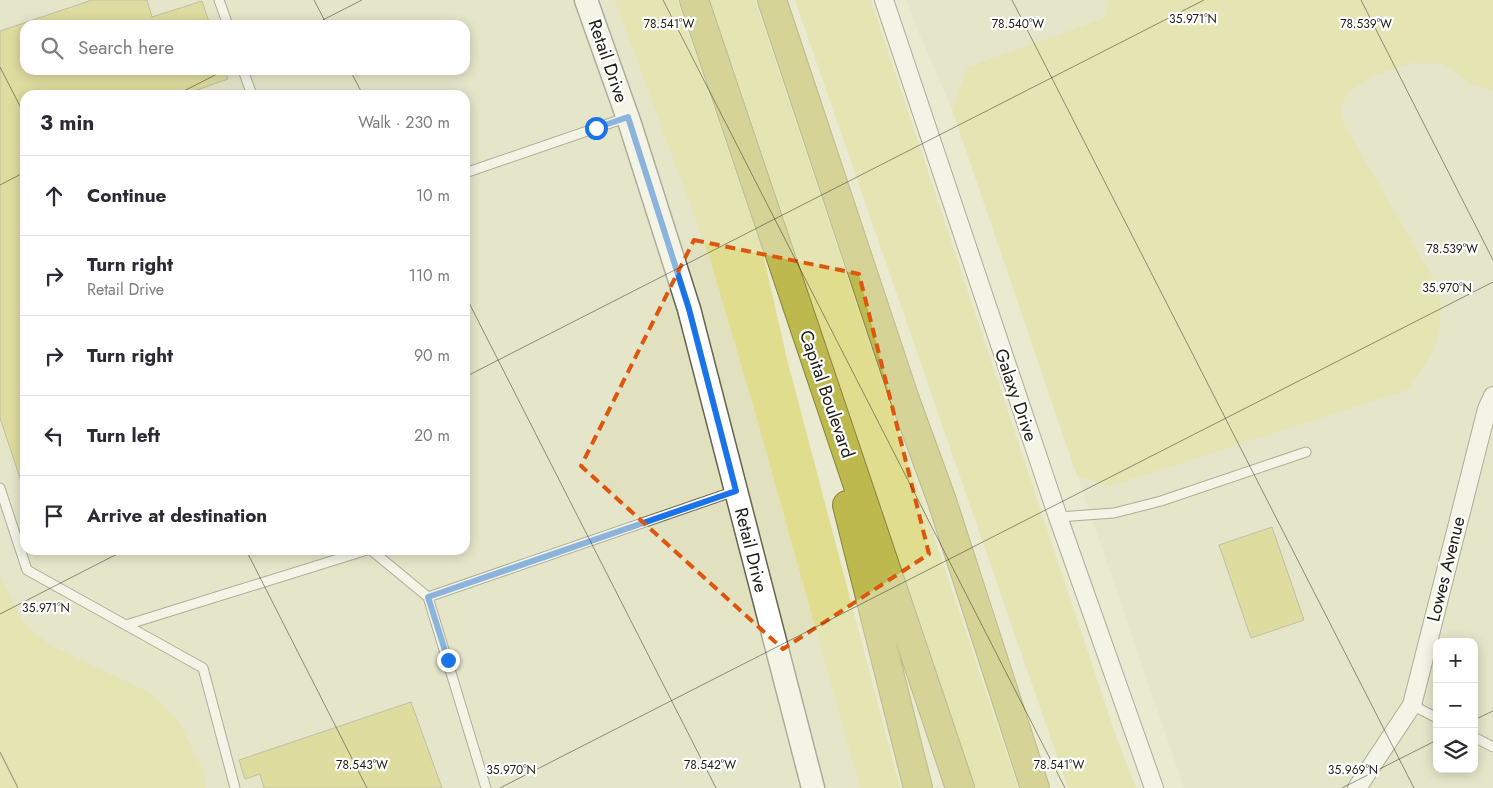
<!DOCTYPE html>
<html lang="en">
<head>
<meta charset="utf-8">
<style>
	body { margin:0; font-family:Jost,sans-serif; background:#f7f7f7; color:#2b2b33 }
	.controls { position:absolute; right:15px; bottom:15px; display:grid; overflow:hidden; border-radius:10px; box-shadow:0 2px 12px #0003 }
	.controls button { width:45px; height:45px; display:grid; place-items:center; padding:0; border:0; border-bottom:1px solid #e1e1e2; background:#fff; color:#2b2b33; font:25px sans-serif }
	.stop { position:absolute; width:15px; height:15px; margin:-11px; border:4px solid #1a73e8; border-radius:50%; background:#fff }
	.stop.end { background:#1a73e8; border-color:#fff; box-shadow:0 1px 5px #0008 }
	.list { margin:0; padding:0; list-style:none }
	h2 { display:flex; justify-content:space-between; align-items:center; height:65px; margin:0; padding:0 20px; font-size:21px }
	h2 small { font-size:16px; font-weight:400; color:#7c7c81 }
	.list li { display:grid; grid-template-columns:32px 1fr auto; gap:15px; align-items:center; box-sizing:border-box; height:80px; padding:0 20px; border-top:1px solid #e1e1e2 }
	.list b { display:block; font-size:19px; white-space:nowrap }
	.list p { margin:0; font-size:16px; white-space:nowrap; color:#7c7c81 }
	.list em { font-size:16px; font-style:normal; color:#7c7c81 }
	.icon { flex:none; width:28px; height:28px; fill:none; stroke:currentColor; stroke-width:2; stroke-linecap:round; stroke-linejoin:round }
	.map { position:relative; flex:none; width:1493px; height:788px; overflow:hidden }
	.search { position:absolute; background:#fff; box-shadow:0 2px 12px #0003; left:20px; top:20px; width:450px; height:55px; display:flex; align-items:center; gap:12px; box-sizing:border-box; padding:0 18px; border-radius:15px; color:#7c7c81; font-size:19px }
	.panel { position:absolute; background:#fff; box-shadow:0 2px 12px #0003; left:20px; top:90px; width:450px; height:465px; border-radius:15px }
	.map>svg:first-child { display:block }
</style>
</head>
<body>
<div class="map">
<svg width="1493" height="788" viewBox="0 0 1493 788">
	<rect width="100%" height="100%" fill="#eaead1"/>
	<path fill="#e1e1c0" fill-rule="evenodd" d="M0,0H616L712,258L860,788H0ZM25,25H465V70H25ZM25,95H465V550H25Z
		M907,0H1493V788H1184L952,109L914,22ZM1437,642H1474V769H1437Z"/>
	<path fill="#e0dd8f" d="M615,0H677L762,249L787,359L900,788H860L755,412L710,259Z
		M708,0H755L1018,788H975L732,64L729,63Z
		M795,0H871L1117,739L1136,788H1068Z
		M1109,0H1493V90L1471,84L1443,64L1411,63L1375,75L1348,93L1340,107L1344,124L1440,290C1443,339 1436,352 1407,390L1110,486L1077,476L952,109L968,67L1105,18Z
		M0,575L23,622L50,645L152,694L179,721L204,773L206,788H0Z"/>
	<path fill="#d0cc60" stroke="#8d8d76" d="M92,0H147L152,17L202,1L210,25H25V70H225L228,79L183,95H25V493L0,418V31Z
		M1272,527L1304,620L1251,638L1219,545Z
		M411,702L442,788H264L260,774L245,779L239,760Z"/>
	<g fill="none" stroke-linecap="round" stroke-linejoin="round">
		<defs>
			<path id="service" d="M219,0L228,25
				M243,70L252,95
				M465,173L628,117
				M0,488L27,570L203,668L235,788
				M1058,517L1114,513L1161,501L1306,452
				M371,550L428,597L486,788
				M428,597L735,491
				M126,625L367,550
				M1412,705L1437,718
				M1474,737L1493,747"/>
			<path id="minor" d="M884,0L1058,517L1154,788
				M1357,788L1412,705L1487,409L1493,396"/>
			<path id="tertiary" d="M586,0L630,124L689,309L813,788"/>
			<path id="motorway" d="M694,0L960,788
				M772,0L904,397L942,501L1035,788
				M847,505L918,788"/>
		</defs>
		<use href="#service" stroke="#65654f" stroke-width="11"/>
		<use href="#minor" stroke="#65654f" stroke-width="20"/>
		<use href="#tertiary" stroke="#65654f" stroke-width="25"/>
		<use href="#motorway" stroke="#86833b" stroke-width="30"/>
		<use href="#service" stroke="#fff" stroke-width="9"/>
		<use href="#minor" stroke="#fff" stroke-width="18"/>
		<use href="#tertiary" stroke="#fff" stroke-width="22"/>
		<use href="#motorway" stroke="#bdb94e" stroke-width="28"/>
	</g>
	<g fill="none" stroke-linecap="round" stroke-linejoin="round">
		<path stroke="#1a73e8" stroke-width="6" d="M448,660L428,597L736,491L689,309L628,117L596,128"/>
	</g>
	<path d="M0 0H1493V788H0ZM694,240L859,274L929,554L783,649L581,466Z" fill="#eaead1" fill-opacity=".55" fill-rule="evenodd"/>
	<path fill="none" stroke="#de560d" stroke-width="4" stroke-dasharray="10 6" stroke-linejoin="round" d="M694,240L859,274L929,554L783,649L581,466Z"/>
	<path fill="none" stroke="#202017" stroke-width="1" stroke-opacity="0.45" d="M314,0L327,25M663,0L1065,788M1012,0L1414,788M1361,0L1493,260M313,25L362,0M0,67L25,116M350,70L363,95M176,95L225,70M0,185L25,172M465,295L716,788M465,377L1204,0M246,550L367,788M0,614L125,550M1474,720L1493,711M0,752L18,788M500,788L1493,282M1342,788L1437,740"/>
	<g text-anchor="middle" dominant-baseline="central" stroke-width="4.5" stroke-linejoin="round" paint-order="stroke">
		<g font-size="18" fill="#202017" stroke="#fff">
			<text transform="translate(608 61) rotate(71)">Retail Drive</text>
			<text transform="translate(827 394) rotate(71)">Capital Boulevard</text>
			<text transform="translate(1016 395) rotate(71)">Galaxy Drive</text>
			<text transform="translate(751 550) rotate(76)">Retail Drive</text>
			<text transform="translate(1446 569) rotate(-76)">Lowes Avenue</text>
		</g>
	</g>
	<g font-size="12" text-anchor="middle" fill="#202017" stroke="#fff" stroke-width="4.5" stroke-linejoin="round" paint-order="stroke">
		<text x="1193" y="23">35.971°N</text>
		<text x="669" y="28">78.541°W</text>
		<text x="1018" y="28">78.540°W</text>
		<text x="1366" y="28">78.539°W</text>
		<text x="1452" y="253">78.539°W</text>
		<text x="1447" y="292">35.970°N</text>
		<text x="46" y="612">35.971°N</text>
		<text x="362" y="769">78.543°W</text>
		<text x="710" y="769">78.542°W</text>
		<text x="1059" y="769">78.541°W</text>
		<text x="511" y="774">35.970°N</text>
		<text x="1353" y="774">35.969°N</text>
	</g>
</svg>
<div class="controls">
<button>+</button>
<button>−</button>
<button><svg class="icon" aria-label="layers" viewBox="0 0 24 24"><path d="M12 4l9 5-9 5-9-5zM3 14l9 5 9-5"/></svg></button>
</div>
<div class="stop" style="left:596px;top:128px"></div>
<div class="stop end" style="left:448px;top:660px"></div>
<div class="search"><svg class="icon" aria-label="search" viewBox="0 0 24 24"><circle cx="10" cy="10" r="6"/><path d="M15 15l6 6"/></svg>Search here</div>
<section class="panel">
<h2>3 min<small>Walk · 230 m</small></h2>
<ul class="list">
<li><svg class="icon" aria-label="ahead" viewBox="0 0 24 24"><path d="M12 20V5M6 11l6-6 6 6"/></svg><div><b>Continue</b></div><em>10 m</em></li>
<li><svg class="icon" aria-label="right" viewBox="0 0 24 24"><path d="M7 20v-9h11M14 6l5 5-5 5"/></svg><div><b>Turn right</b><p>Retail Drive</p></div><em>110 m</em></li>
<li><svg class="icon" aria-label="right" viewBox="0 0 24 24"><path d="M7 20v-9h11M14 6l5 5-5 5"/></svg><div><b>Turn right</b></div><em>90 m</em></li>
<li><svg class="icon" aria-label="left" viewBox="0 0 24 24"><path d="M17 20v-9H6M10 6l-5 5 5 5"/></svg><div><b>Turn left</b></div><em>20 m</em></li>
<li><svg class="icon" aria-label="arrive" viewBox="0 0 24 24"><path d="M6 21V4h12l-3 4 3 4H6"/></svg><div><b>Arrive at destination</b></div></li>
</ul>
</section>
</div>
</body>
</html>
